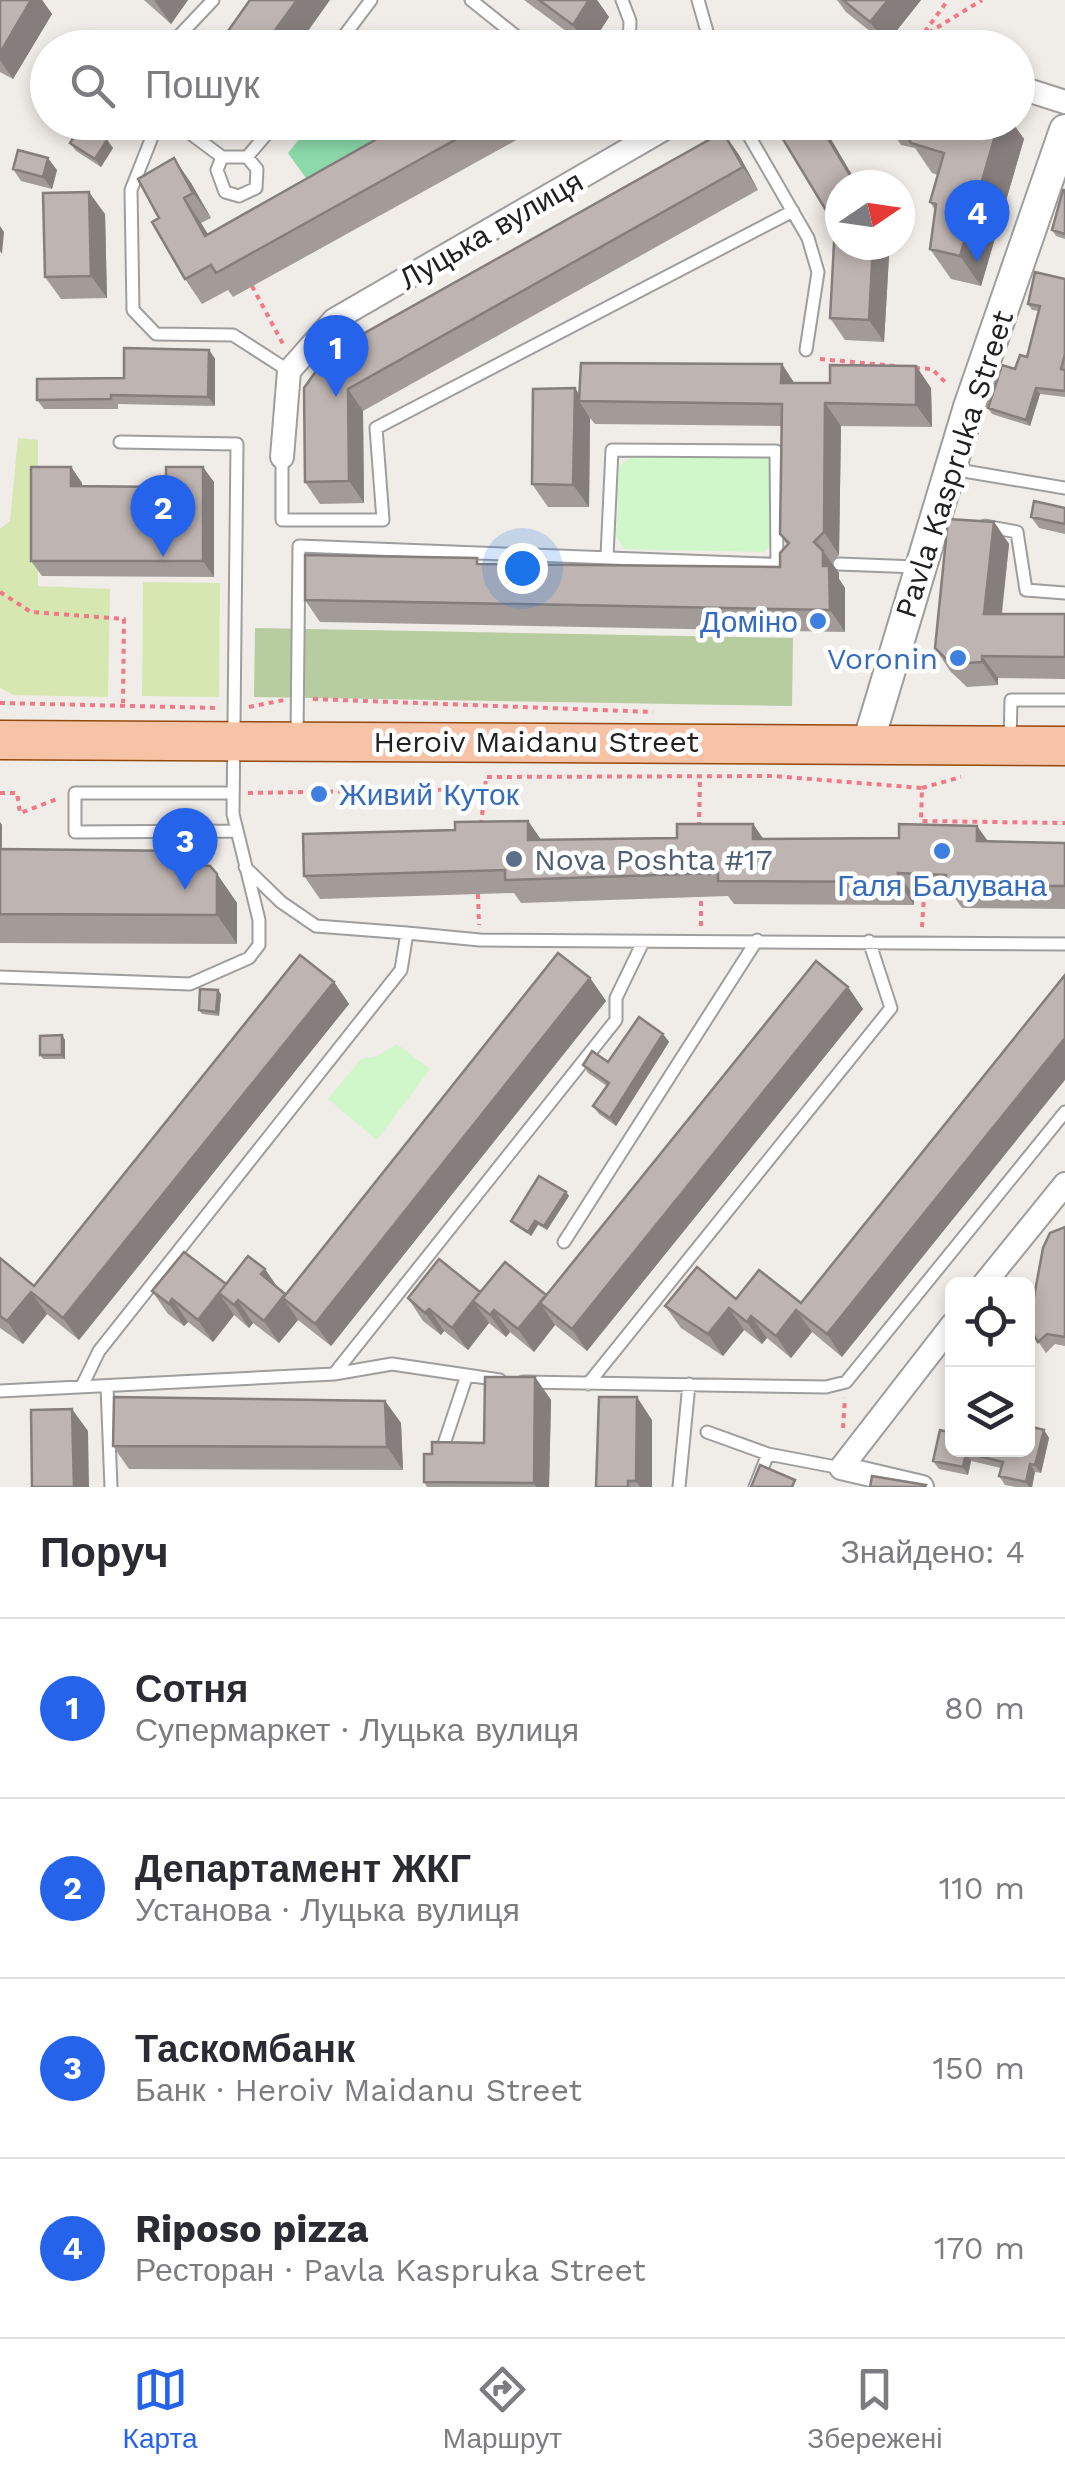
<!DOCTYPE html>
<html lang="uk">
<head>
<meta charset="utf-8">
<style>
	body { margin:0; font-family:"Work Sans",sans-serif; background:#f7f7f7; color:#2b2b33 }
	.controls { position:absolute; right:30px; bottom:30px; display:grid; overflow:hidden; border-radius:15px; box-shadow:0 5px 15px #0003 }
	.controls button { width:90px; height:90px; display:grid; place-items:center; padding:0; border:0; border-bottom:2px solid #e1e1e2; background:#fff; color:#2b2b33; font:50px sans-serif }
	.compass { position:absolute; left:825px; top:170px; width:90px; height:90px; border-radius:50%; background:#fff; box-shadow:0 5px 15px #0003; rotate:77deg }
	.you { position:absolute; left:522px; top:568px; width:35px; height:35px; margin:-25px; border:8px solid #fff; border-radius:50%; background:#1a73e8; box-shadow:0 0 0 15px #1a73e833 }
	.badge { display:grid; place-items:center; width:65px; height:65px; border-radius:50%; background:#2563eb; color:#fff; font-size:32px; font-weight:700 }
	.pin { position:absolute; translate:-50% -82px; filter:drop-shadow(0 2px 5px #0008) }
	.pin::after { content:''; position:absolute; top:52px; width:35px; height:30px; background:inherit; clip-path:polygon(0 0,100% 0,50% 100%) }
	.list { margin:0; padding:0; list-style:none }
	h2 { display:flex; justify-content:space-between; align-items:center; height:130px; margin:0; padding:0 40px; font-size:42px }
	h2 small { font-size:32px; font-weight:400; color:#7c7c81 }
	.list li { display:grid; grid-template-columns:65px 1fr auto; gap:30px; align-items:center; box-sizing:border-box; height:180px; padding:0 40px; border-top:2px solid #e1e1e2 }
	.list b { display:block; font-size:38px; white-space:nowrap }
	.list p { margin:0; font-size:32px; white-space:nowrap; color:#7c7c81 }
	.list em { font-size:32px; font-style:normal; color:#7c7c81 }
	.icon { flex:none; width:55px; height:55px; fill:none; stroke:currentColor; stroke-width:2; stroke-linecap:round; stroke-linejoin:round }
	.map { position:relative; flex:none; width:1065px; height:1487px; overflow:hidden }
	.search { position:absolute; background:#fff; box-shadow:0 5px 15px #0003; left:30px; right:30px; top:30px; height:110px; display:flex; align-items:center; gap:25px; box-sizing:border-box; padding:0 35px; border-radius:55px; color:#7c7c81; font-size:38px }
	.sheet { height:850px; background:#fff }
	nav { display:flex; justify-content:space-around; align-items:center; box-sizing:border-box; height:140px; border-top:2px solid #e1e1e2; background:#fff; font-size:28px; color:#7c7c81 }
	nav a { display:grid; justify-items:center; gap:5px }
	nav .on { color:#2563eb }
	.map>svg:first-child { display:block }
</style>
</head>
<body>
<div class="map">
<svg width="1065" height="1487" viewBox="0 0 1065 1487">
	<rect width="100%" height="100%" fill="#f0ece8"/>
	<path fill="#d7e7b2" d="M18,438L38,440V586L110,589L108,697L14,695L0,688V529L10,521Z
		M143,582L220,583L219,697L142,696Z"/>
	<path fill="#b7cda0" d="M255,628L793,638L792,706L254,697Z"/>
	<path fill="#cff7c9" d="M633,456L771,458V544L764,552L625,549L616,536L619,466Z
		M397,1044L430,1069L377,1140L328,1099L361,1059L377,1056Z"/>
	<path fill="#8cdaab" d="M312,123H379L372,132L384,144L320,198L288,153Z"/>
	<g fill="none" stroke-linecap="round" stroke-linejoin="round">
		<defs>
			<path id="service" d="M471,0L531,48
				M622,0L630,21L629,48
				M698,0L710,42
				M177,48L179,36L213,0
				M335,48L371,0
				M158,122L131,190L133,310L156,334L233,335L289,371
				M175,122L222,157
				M741,122L808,238L818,272L806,350
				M247,157L257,169L256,188L239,196L225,192L217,170L222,157H247L277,122
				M282,457V520H383L376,428L793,211
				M952,469L1065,488
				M985,526L1017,532L1026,590L1065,593
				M607,556L612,450L776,451L777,564
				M839,564L917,567
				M297,735L299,546L791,565
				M1010,741L1011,700H1065
				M233,793H75V832L236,831
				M407,933L480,940L1065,944
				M0,977L190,984L249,958L259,945V920L233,814L237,444L120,442
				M564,1242L757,940
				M334,1374L616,1020V998L643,942
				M523,1382L826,1387L846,1382L1065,1112
				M588,1384L891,1008L869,941
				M82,1386L99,1351L401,970L407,933L316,926L281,902L245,867
				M107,1386L111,1487
				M0,1391L334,1374L392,1364L500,1380
				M707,1432L768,1454
				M441,1453L467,1375
				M679,1487L689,1384
				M755,1487L768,1454L841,1468"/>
			<path id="minor" d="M1018,87L1065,102
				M282,457L289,371L334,320L676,122
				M984,1284L1065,1184
				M922,1487L841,1468L952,1325"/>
			<path id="tertiary" d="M868,743L969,407L1065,130"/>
			<path id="primary" d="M0,740L1065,746"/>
		</defs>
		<use href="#service" stroke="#9e9e9e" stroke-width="15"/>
		<use href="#minor" stroke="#9e9e9e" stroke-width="26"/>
		<use href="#tertiary" stroke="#9e9e9e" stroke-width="34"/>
		<use href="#primary" stroke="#94490a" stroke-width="41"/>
		<path stroke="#f17886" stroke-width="4" stroke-dasharray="5 5" stroke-linecap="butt" d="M920,38L982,0
			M913,48L948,0
			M252,286L283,344
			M820,359L895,366
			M915,368L932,369L948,385
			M0,592L31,612L124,619L123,703
			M313,699L653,712
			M0,703L220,708
			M249,707L284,700
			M922,788L961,777
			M0,793H17L20,813L60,798
			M248,793L485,789L486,777L773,776L922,788L921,821L1065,823
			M481,825L485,790
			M699,827L700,777
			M478,894L479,925
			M701,926V896
			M922,927L924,896
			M843,1428L845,1398"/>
		<use href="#service" stroke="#fff" stroke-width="11"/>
		<use href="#minor" stroke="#fff" stroke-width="22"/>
		<use href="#tertiary" stroke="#fff" stroke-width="30"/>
		<use href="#primary" stroke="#f6c3a7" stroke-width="38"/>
	</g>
	<path fill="#a39b98" d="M0,0H42L52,14L13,79L0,72Z
		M144,0H188L171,24Z
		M524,0H597L609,17L589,48Z
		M837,0H921L886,44L846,12Z
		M407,122H523L529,133L233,297L228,290L202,304L185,279L159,218L191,183L211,218L201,223L208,234Z
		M793,122H819L828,134L889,256L884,342L845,340L830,318L835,225Z
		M885,122H1012L1024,139L981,286L951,279L930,249L935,210L930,202L938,175L932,173L915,148L901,145Z
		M723,132L739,155L758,190L363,411L364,503L320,504L305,482L304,388Z
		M107,140L113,148L101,167L76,151L70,143Z
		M13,169L57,170L52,189L21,181Z
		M1065,190V239L1056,236L1052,230Z
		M105,214L107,298L61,299L45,277Z
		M1065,279V397L1040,394L1030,426L992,414L988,408L1015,369L1027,357L1039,311L1032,310L1028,304Z
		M209,350L215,359V406L118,404V409H44L37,400L124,378Z
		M916,366L931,388L932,427L841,426L839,555L832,563L839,573V579L845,588V632L320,622L305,600L482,564L780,567L787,545L780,534L782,426L595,424L590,418L589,507H548L532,484L575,388L579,394L794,383H830Z
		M71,467L82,483V486L166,487L214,482V577L42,576L31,561Z
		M1065,508V534L1039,528L1031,517Z
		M994,522L1009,544L1002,614H1065V679L998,678V685L967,687L950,671L935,648Z
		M528,821L541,840L677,838L753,824L763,839L899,838L977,826L988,842L1065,843V909L962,908L954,897L914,896V905L734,904L728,896L521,903L514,893L320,899L304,876Z
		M0,822L2,825V849L186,851L195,864L217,874L237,903V944L0,943Z
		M1065,975L842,1357L812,1332L791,1358L767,1338L762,1344L744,1330L723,1356L681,1328L665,1306L736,1299L801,1303Z
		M590,978L606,1001L331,1346L298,1320L279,1343L253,1323L249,1328L234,1315L213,1342L188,1322L184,1326L168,1314L152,1291L226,1285L265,1269L278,1288L286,1294Z
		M334,982L349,1004L79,1340L47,1314L23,1344L0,1328V1258L34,1286Z
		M848,987L863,1009L587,1351L555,1325L534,1352L510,1332L506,1337L489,1323L468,1350L444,1331L441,1335L423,1321L408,1298L481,1292L546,1296Z
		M221,994L219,1016L202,1014L199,1010Z
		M663,1034L669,1042L616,1126L599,1114L593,1106L607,1086L588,1073L583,1065L608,1062Z
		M62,1035L65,1040V1059H43L40,1055Z
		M566,1192L569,1196L547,1230L538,1225L531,1236L514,1225L511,1221Z
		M1065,1227V1346L1055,1344L1046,1353L1031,1331Z
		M535,1377L551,1400L549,1487H427L424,1482L432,1454L484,1443Z
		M385,1401L401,1423L403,1470L129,1469L113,1446Z
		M652,1420V1487H596Z
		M940,1430L1028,1450L1044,1430L1049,1438L1041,1473L1035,1472L1032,1487H1016L1005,1485L999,1476L1001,1468L971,1461L968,1475L939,1469L933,1461Z"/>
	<path fill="#857e7c" d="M31,0H42L52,14L13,79L0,60V53Z
		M154,0H188L171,24Z
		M297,0H330L296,48H262Z
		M589,0H597L609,17L589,48L573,25Z
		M888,0H921L886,44L870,22Z
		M818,122L828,134L858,185H856Z
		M999,122H1012L1024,139L981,286L960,256Z
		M723,132L739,155L758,190L743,167Z
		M107,140L113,148L101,167L95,159Z
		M48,158L57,170L52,189L43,177Z
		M174,158L191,183L211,218L193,193Z
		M89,192L105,214L107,298L91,276Z
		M184,198L201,223L223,260L205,236Z
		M0,226L4,232L2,254L0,251Z
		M873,245H886L889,256L884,342L869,320Z
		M209,350L215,359V406L208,397Z
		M782,364L797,387L781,383Z
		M916,366L931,388L932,427L916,405Z
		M575,388L584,402L579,401L590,418L589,507L573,485Z
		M1036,388L1040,394L1030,426L1026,420Z
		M348,389L363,411L364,503L349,481Z
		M825,403L841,426L839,555L824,532Z
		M71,467L82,483V502L71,486Z
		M203,467L214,482V577L203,561Z
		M994,522L1009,544L999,636L984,614Z
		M823,551L839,573V579L845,588V632L830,610L823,566Z
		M982,656L998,678V685L982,662Z
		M528,821L544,844L528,840Z
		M0,822L2,825L1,877L0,876Z
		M753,824L769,847L753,839Z
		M977,826L993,848L977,841Z
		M186,851L206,880L185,863Z
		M898,873L914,896V905L898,882Z
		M217,874L237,903V944L217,915Z
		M590,978L606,1001L331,1346L315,1324Z
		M334,982L349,1004L79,1340L63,1318Z
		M848,987L863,1009L587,1351L572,1329Z
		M218,990L221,994L219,1016L216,1012Z
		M663,1034L669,1042L616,1126L610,1118Z
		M62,1035L65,1040V1059L62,1055Z
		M1065,1038V1080L842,1357L827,1334Z
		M566,1192L569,1196L547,1230L544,1226Z
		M535,1221L538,1225L531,1236L528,1232Z
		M265,1269L280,1291L261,1274Z
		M226,1284L253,1323L249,1328L234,1305L219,1293L234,1315L213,1342L198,1320Z
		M31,1292L47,1314L23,1344L7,1321Z
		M480,1292L510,1332L506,1337L490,1315L473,1301L489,1323L468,1350L452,1328Z
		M546,1295L540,1303L555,1325L534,1352L518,1329Z
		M283,1298L298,1320L279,1343L264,1321Z
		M172,1299L188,1322L184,1326L169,1304Z
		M729,1308L744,1330L723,1356L708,1334Z
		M429,1309L444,1331L441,1335L425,1313Z
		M796,1310L812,1332L791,1358L776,1336Z
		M751,1316L767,1338L762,1344L747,1322Z
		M535,1377L551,1400L549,1487H536L534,1483Z
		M637,1397L652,1420V1487H640L636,1481Z
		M385,1401L401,1423L403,1470L387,1447Z
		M72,1409L88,1431L89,1487H74Z
		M1044,1430L1049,1438L1041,1473L1035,1465Z
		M966,1453L971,1461L968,1475L963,1467Z
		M1030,1464L1035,1472L1032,1487H1029L1026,1482Z"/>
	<path fill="#beb4b1" stroke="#857e7c" stroke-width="2.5" d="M0,0H31L0,53Z
		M250,0H297L262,48H216Z
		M539,0H589L573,25Z
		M843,0H888L870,22Z
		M407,122H487L216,273L211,265L185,279L152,222L159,218L138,179L174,158L193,193L184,198L205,236Z
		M793,122H818L856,185H840V245H873L869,320L830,318L835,225L778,131Z
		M898,122H999L960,256L930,249L936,204L930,202L944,153L911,143Z
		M82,124L107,140L95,159L70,143Z
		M723,132L743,167L348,389L349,481L305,482L304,388L329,353Z
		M18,150L48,158L43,177L13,169Z
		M1063,190H1065V234L1052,230Z
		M89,192L91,276L45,277L43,193Z
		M1035,272L1065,279V354L1061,369L1065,370V391L1036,388L1026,420L988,408L1002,365L1015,369L1020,355L1027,357L1040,306L1028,304Z
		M124,348L209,350L208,397L111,395V399L37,400V379L124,378Z
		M581,363L782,364L781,383H830V365L916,366V405L825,403L824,532L814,542L823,551V566H829L830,610L305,600V555L477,558V564L780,567V553L789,543L780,534L782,404L579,401Z
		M575,388L573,485L532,484L533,389Z
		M31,467H71V486L166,487V467H203V561H31Z
		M1034,501L1065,508V524L1031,517Z
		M948,519L994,522L984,614H1065V657L982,656V662L951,664L935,648Z
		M528,821V840L677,838V824H753V839L899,838V824L977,826V841L1065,843V886H946V875L898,873V882L718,881V873L505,880V870L304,876L303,834L455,830V822Z
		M0,849L186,851L185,863L210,866L217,874V915L0,914Z
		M558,953L590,978L315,1324L283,1298Z
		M300,955L334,982L63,1318L31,1292L7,1321L0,1316V1258L34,1286Z
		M816,961L848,987L572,1329L540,1303Z
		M1065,975V1038L827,1334L796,1310L776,1336L751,1316L747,1322L729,1308L708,1334L665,1306L697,1267L736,1299L759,1270L801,1303Z
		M200,989L218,990L216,1012L199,1010Z
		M639,1017L663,1034L610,1118L593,1106L609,1083L583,1065L592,1051L608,1062Z
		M62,1035V1055H40V1036Z
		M539,1176L566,1192L544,1226L535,1221L528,1232L511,1221Z
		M1065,1227V1337L1047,1334L1038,1342L1031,1331V1313L1043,1248L1050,1233Z
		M184,1252L226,1284L198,1320L172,1299L169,1304L152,1291Z
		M248,1256L265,1269L261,1274L285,1294L264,1321L238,1300L234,1305L219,1293Z
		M439,1259L480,1292L452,1328L429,1309L425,1313L408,1298Z
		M505,1262L546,1295L518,1329L494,1310L490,1315L473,1301Z
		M485,1377H535L534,1483L424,1482V1454H432V1442L484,1443Z
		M114,1397L385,1401L387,1447L113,1446Z
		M599,1397H637L636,1481H628V1487H596Z
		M72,1409L74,1487H32L31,1410Z
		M1028,1426L1044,1430L1035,1465L1030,1464L1026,1482L999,1476L1003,1462L966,1453L963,1467L933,1461L940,1430L952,1433V1450H1028Z
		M760,1465L795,1480L792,1487H751Z
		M872,1476L926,1485L925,1487H870Z"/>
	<g fill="#3f7fe0" stroke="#fff" stroke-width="4">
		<circle cx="818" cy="621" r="10"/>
		<circle cx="958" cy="658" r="10"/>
		<circle cx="319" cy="794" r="10"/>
		<circle cx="942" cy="851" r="10"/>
	</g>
	<circle fill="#5c6f8a" stroke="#fff" stroke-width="4" cx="514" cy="859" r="10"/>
	<g text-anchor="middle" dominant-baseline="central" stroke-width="9" stroke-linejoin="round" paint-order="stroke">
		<g font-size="30" fill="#212121" stroke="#fff">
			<text transform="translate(491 230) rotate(-30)">Луцька вулиця</text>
			<text transform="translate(954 464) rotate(-72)">Pavla Kaspruka Street</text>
			<text x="536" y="741">Heroiv Maidanu Street</text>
		</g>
		<g font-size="30" fill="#366cbe" stroke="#fff" text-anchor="end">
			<text x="798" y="621">Доміно</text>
			<text x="938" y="658">Voronin</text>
			<text x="339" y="794" text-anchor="start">Живий Куток</text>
			<text x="942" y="885" text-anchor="middle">Галя Балувана</text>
		</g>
		<g font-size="30" fill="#4e5e75" stroke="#fff" text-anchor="start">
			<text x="534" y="859">Nova Poshta #17</text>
		</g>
	</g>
</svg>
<div class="controls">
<button><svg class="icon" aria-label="locate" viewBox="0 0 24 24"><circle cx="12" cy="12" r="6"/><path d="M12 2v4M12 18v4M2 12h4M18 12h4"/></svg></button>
<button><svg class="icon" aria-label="layers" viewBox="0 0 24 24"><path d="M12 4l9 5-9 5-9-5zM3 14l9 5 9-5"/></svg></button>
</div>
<svg class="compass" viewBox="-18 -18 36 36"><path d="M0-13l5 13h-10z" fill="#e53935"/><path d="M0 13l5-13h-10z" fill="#7c7c81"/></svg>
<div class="you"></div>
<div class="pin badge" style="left:336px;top:397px">1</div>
<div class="pin badge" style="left:163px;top:557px">2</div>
<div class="pin badge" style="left:185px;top:890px">3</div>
<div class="pin badge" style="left:977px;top:262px">4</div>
<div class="search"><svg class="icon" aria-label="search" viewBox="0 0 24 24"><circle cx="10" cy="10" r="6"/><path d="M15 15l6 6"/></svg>Пошук</div>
</div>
<section class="sheet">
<h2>Поруч<small>Знайдено: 4</small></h2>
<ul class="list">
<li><span class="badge">1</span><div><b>Сотня</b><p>Супермаркет · Луцька вулиця</p></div><em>80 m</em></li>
<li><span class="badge">2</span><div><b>Департамент ЖКГ</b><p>Установа · Луцька вулиця</p></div><em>110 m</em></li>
<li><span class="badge">3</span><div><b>Таскомбанк</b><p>Банк · Heroiv Maidanu Street</p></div><em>150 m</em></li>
<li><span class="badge">4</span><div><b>Riposo pizza</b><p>Ресторан · Pavla Kaspruka Street</p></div><em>170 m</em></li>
</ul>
</section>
<nav>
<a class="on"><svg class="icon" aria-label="map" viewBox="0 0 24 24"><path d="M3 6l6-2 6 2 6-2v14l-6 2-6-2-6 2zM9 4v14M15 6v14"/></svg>Карта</a>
<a><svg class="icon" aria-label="directions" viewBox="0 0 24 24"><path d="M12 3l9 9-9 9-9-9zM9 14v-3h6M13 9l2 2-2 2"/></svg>Маршрут</a>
<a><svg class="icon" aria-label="saved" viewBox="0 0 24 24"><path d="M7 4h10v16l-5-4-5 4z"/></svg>Збережені</a>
</nav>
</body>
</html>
